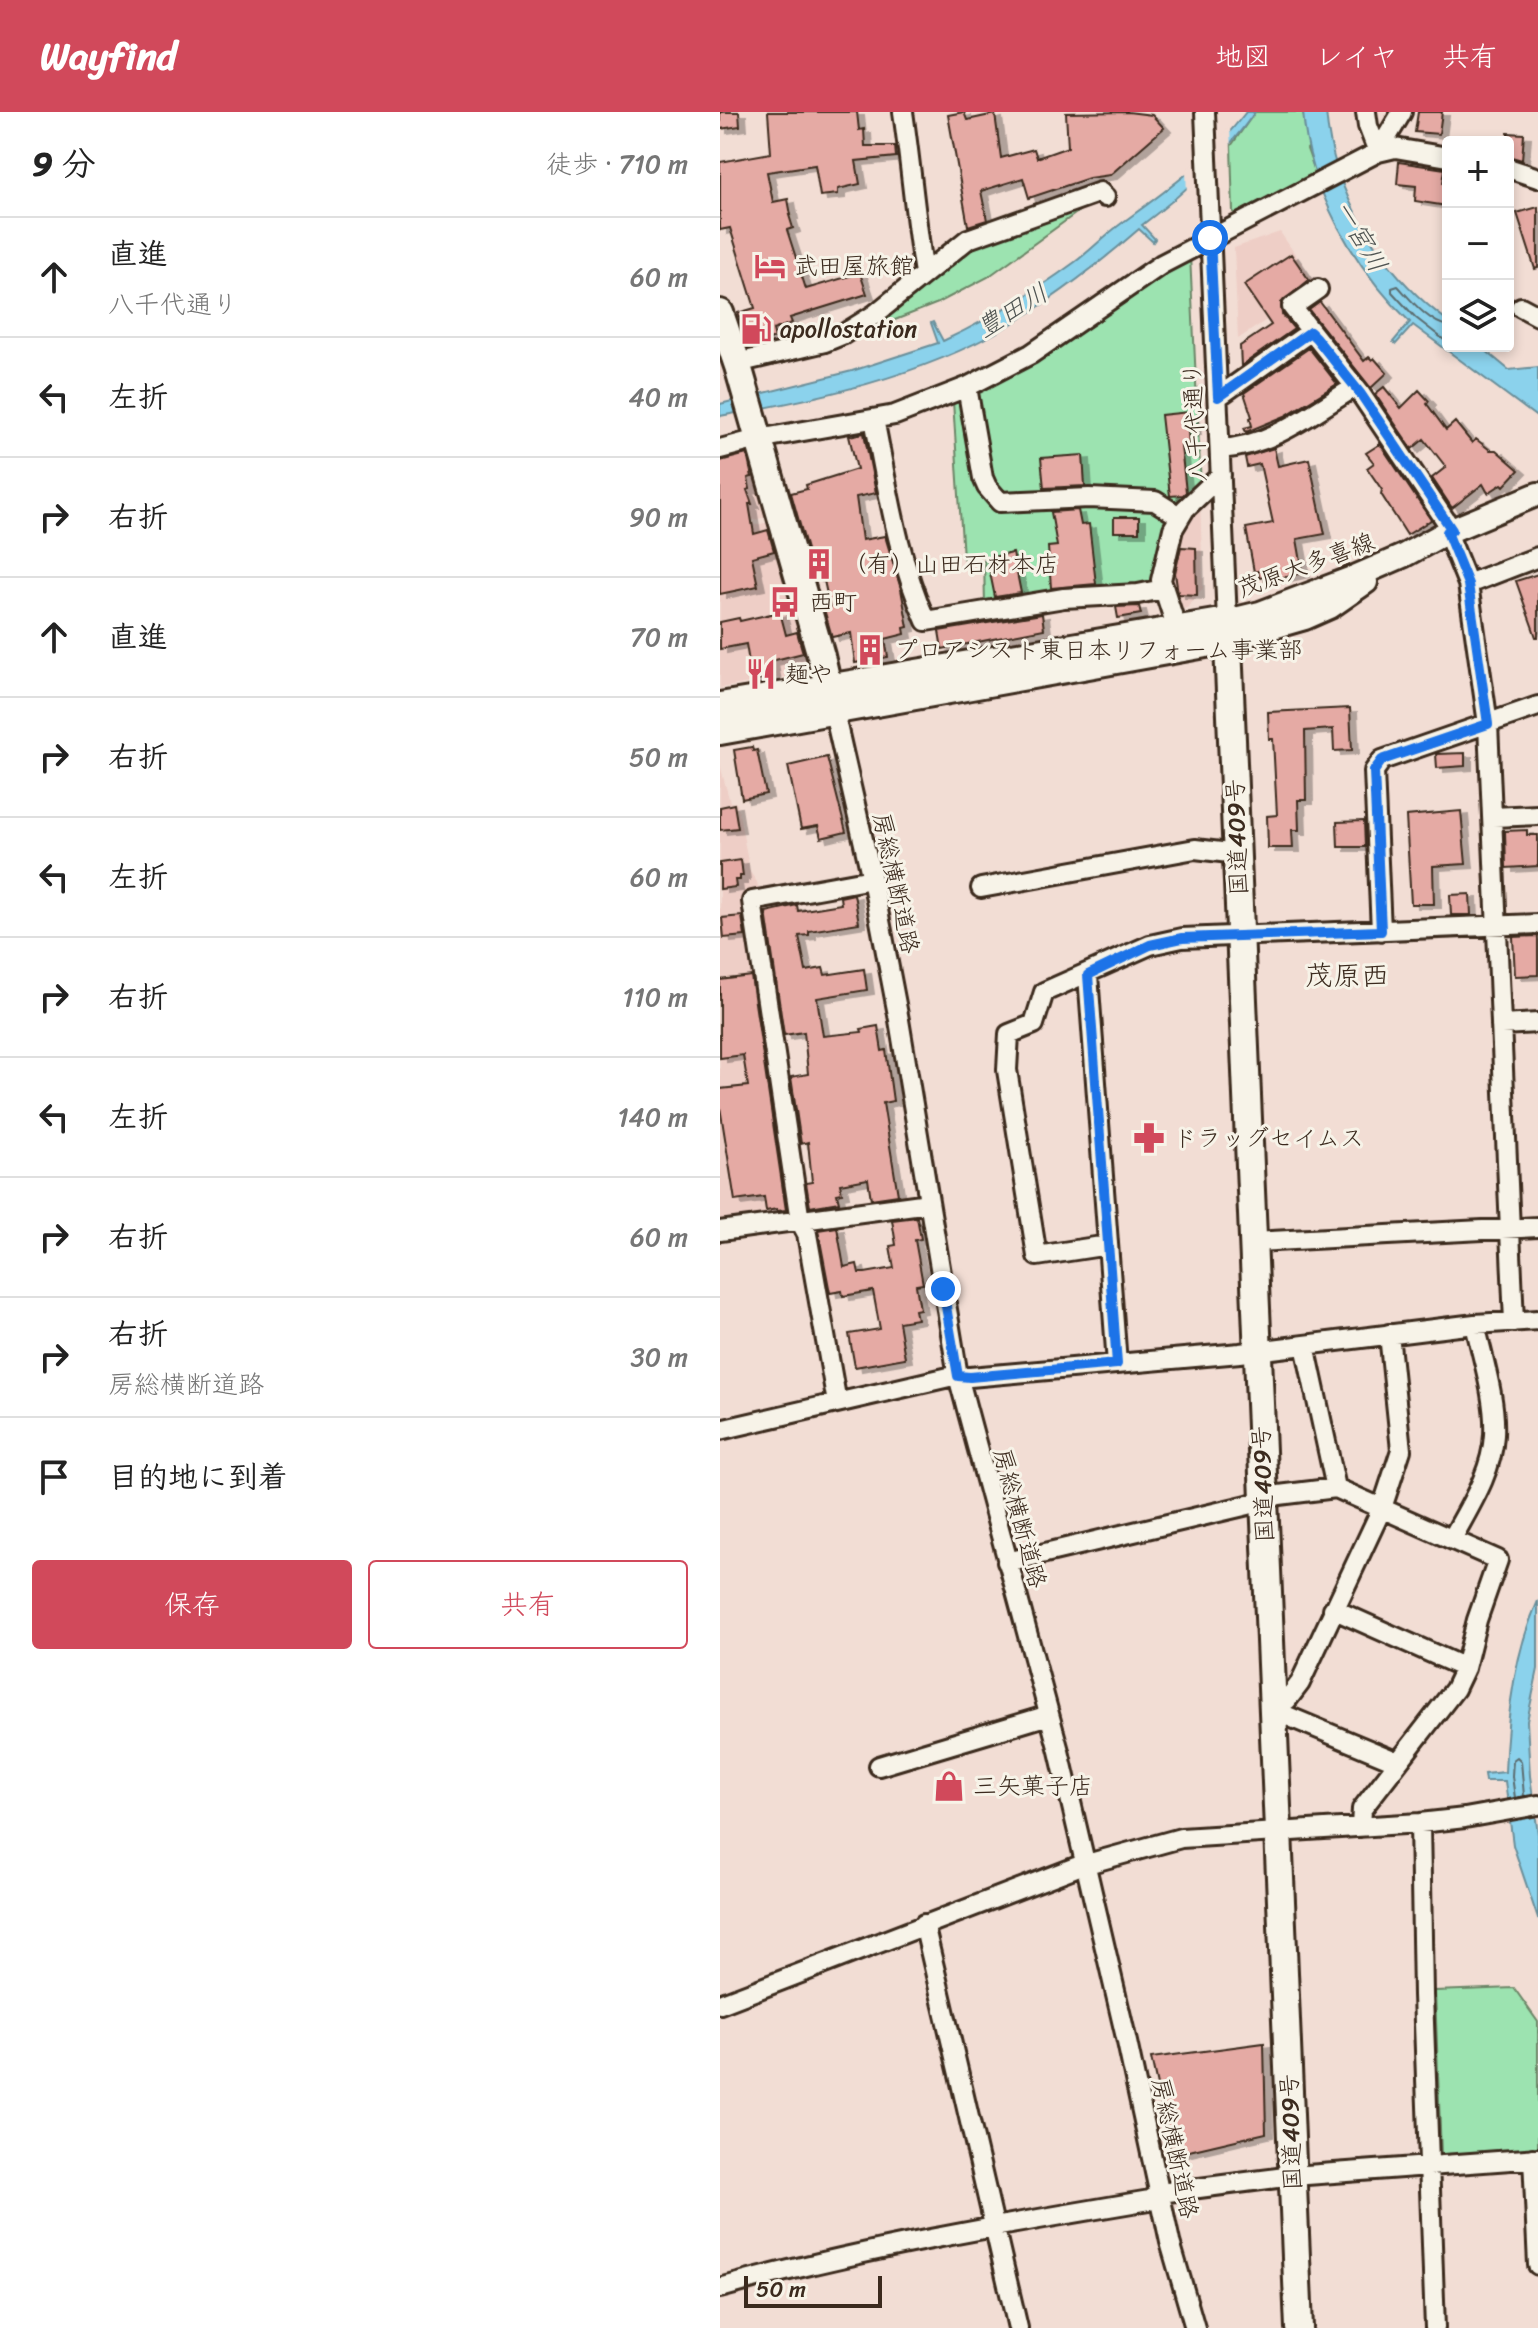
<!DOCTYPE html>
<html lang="ja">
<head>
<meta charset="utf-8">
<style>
	body { margin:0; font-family:Sriracha,"Klee One",sans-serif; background:#f2f2f2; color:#222 }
	.controls { position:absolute; right:24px; top:24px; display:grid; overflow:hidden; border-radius:8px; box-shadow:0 4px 12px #0003 }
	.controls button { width:72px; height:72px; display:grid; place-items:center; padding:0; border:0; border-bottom:2px solid #e0e0e0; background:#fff; color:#222; font:40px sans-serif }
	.scale { position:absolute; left:24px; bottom:20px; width:138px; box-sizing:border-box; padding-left:8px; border:4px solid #3b2a1e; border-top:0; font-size:22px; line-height:28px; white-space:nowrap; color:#3b2a1e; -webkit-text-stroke:6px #f7f3e8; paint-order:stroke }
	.stop { position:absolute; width:24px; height:24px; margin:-18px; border:6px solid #1a73e8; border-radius:50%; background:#fff }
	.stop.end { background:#1a73e8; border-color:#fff; box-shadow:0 2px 8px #0008 }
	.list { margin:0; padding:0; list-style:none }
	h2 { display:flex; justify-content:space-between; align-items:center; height:104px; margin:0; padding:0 32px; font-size:34px }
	h2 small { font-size:26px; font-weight:400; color:#767676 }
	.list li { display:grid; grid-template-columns:52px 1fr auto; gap:24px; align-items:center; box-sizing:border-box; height:120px; padding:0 32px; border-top:2px solid #e0e0e0 }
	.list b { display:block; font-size:30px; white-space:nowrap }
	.list p { margin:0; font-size:26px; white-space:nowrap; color:#767676 }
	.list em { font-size:26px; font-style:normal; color:#767676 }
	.actions { display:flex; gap:16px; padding:24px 32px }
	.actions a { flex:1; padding:18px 0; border:2px solid #d1495b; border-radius:8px; text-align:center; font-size:28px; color:#d1495b }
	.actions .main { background:#d1495b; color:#fff }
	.icon { flex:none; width:44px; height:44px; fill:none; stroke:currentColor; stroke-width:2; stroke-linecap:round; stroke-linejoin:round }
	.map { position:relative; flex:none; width:818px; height:2216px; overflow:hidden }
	header { display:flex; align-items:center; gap:48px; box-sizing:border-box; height:112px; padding:0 40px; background:#d1495b; color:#fff }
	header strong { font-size:38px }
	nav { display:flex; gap:44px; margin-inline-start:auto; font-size:28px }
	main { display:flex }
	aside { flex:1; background:#fff }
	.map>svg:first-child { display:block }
</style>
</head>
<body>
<header>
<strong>Wayfind</strong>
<nav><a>地図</a><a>レイヤ</a><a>共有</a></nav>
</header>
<main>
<aside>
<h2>9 分<small>徒歩 · 710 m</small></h2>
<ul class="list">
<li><svg class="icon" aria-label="ahead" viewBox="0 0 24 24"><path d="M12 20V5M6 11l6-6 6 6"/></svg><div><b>直進</b><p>八千代通り</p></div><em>60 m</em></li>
<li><svg class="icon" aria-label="left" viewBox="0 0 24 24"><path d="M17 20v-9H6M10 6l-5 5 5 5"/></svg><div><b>左折</b></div><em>40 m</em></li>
<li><svg class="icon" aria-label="right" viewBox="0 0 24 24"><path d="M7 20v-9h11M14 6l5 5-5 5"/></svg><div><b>右折</b></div><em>90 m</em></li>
<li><svg class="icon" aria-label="ahead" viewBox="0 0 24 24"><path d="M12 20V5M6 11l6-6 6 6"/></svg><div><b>直進</b></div><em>70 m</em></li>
<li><svg class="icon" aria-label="right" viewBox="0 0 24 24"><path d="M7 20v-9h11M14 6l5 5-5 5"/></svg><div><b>右折</b></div><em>50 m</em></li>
<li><svg class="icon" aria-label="left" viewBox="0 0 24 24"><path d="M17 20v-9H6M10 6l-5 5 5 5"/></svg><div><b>左折</b></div><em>60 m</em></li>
<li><svg class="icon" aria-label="right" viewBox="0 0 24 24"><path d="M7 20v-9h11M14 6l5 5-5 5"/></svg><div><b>右折</b></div><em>110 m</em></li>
<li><svg class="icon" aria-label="left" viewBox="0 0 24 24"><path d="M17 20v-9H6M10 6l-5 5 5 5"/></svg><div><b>左折</b></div><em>140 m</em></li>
<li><svg class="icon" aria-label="right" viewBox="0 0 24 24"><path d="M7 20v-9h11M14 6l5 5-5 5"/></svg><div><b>右折</b></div><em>60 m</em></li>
<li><svg class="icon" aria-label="right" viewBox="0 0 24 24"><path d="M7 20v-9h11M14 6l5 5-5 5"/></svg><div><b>右折</b><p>房総横断道路</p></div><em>30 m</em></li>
<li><svg class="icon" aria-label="arrive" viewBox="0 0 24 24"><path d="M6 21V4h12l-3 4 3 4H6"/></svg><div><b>目的地に到着</b></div></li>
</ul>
<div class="actions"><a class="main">保存</a><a>共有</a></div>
</aside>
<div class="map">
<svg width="818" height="2216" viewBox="0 0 818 2216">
	<defs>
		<filter id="shadow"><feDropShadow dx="7" dy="4" stdDeviation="0" flood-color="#0004"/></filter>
	</defs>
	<rect width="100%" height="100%" fill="#f2ddd4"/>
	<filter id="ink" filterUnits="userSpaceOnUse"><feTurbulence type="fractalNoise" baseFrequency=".0125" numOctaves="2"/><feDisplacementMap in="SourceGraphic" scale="16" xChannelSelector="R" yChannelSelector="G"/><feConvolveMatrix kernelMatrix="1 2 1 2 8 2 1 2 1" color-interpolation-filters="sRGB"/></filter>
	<g filter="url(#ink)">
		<path fill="#eecec6" d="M560,120L597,174L518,227L514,136Z
			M29,336L47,405L0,415V344Z
			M480,387L483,476L467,496L456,498L446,474L457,418Z
			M49,410L85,546L70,564L0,576V421Z
			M0,653L10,690L17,691L30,760L37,770L39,779L71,1102L0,1112Z"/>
		<path fill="#9ce3b0" stroke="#6c8667" stroke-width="2" d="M535,0H583L589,35L587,37L597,65L521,104L513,100L511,34Z
			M373,89L268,165L218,191L147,219L252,132Z
			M470,143L481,376L461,392L456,393L281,387L269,371L255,279Z
			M237,288L241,289L273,391L432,393L445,402L448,410L433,473L265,495L264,443L243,446L233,289Z
			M794,1876L818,1910V2036L721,2043L715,1879Z"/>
		<path fill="#8bd2ec" stroke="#6b8f9a" stroke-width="2" d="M526,0H535C503,45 466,80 422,113L435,127L433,130L419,117C378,153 334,187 286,215C200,265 97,287 0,304V292L132,259L218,231L211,211L213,210L223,229C270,207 313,181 355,150C370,139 383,125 398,114C449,76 486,52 526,0Z
			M583,0H606C613,83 661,160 728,209V234H760L789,258L818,255V306L693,213L676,232L673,230L690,210C633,155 589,77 583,0Z
			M818,1489V1557L807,1609L810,1664L818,1722V1807L793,1733L785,1669H765L764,1662L785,1660C787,1603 794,1541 818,1489Z"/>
		<path fill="#f2ddd4" d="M510,15L511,40L467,83L466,59L499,29Z"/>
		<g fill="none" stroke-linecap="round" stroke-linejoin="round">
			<path stroke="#5b6d70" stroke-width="2" d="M728,214C709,211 691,188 678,174L672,176V180L696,206L728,231
				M795,1686L792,1664L793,1648L797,1645L801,1649L804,1684"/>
		</g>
		<path fill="#e5aaa4" stroke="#3b2a1e" stroke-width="2" filter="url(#shadow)" d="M0,0H19L20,14L0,17Z
			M48,0H137L139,18L144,17L145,34H175L176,45L136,49L140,72L118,77V82L100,84L95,53L47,60L53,90L68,87L71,103H69L73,116L67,118L86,177L140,161L147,182L70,206L72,211L53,218L55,226L29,235L18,201L35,196L10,116L0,118V50L51,41Z
			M244,0L247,8L275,2L281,46L314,37L317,46L348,35L346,1L408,0L432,3L444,16L390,63L369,66L309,86L303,66L261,79L267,108L248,114L228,3Z
			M698,0H722L719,22L695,20Z
			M788,21L804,22L802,48L788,44Z
			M679,50L725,57L723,71L728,72L727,94L695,89L696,74L677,72Z
			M818,95V156L815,157L797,101Z
			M571,142L589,168L561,191L562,202L574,217L521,254L520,234L551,213L524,173Z
			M600,190L644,249L649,245L652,248L654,246L667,261L651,276L589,198Z
			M589,236L617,272L565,304L526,320L524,316L532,314L530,306L532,305L524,281Z
			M664,275L681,296L699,278L709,289L707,292L726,318L735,310L752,331L756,327L770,338H776L799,358L784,374L782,372L768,381L763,372L732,396L712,366L726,355L704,327L692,337L655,282Z
			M469,300V304H472L474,319H468L469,333L461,334L466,380L463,383L450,384L441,303Z
			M144,321L156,381L136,385L142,428L165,424L181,477L188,515L184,516L185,522L165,527L168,545L135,551L131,521L112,525L104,497L110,496L103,464L95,466L71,381L87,377L86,373L137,357L129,324Z
			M660,332L711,408L687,423L661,382L662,378L647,356L654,351L646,341Z
			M554,336L558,354L589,347L605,422L577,427L583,461L545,469L544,465L539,466L538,459L534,460L526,416L553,411L540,352L527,355L525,345Z
			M27,342L32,365L28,366L30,377L27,378L32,392H29L34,422L48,418L54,439L32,445L38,474L0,482V349Z
			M363,343L365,374L324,376L321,346Z
			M358,398L361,413L369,412L376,472L331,476L328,435L337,434L331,400Z
			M394,405H419V420H394Z
			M461,435L476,436L477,483L458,482L455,461Z
			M293,441L301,481L275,485L267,446Z
			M818,462V525H816L796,469Z
			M419,494L421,502L398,506L396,495Z
			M60,500L66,523L77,520L83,541L51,549L54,565L32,569L26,532L0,537V510L19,506L20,509Z
			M322,502L324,517L222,537L219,519Z
			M630,596L632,638L614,639L613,617L585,619L586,688H578L579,718H572L573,736H548L547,704L557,703L553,627H549L548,600Z
			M32,635L33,639L37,638L46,682L22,687L14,638Z
			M745,641V654L717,656L716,642Z
			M107,645L126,720L101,726L98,714L81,717L68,654Z
			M14,692L18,716L0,718V695Z
			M741,699L746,752L713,754L714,792H691L686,704Z
			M644,709L645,735H618L617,710Z
			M807,718V723H818V754L786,756L785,719Z
			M21,748L23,764H20V768H15L16,775L0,777V751Z
			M134,782L139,811L89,819V823L79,824L86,859L103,856L105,863L144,857L147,878L97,886L103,924L142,920L141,917L158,914L162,939L166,938L173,989L163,991L178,1083L151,1087L148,1067L120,1072L122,1081L117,1082L119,1090L90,1095L86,1071L92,1070L88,1030L81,1032L71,965L88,962L84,920L64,923L46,800L77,793L78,799L121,792L120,785Z
			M750,782L751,803H731L730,783Z
			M22,804L25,824L4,826L2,806Z
			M818,824V863L795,864L793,825Z
			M31,864L66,1098L57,1099V1097L46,1099L44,1085L15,1089L0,995V977L28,974L23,943L0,946V868Z
			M197,1105L201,1127L195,1128L203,1172L196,1173L200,1197L195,1198L197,1207L179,1210L185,1246L135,1255L129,1222L160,1217L153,1179L123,1184L122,1179L110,1181L98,1118L117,1115L124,1155L137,1152L139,1161H145L174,1156L170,1134L176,1133L172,1108Z
			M544,1931L546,2021L452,2043L431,1946Z"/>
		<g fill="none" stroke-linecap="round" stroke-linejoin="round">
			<defs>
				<path id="minor" d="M183,0C191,54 195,107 204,161
					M485,0L507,509
					M646,0L648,14L658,40
					M658,40L682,0
					M788,56L818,66
					M598,177L572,195L640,281L732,418
					M801,195L818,204
					M17,251L105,230L122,223L154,203L248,127L380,80L385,85
					M247,275L263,366L267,375L280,390L369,386L435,389L459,404
					M498,285L590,220
					M154,307C168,376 177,445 206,509L344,486L418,482L443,477
					M0,337L38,327L175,303L247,275L311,242L442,152L658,40L675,36L728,45
					M500,337C552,334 592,301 635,275
					M727,420L748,472L768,612L794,1210
					M748,472L818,445
					M457,517L441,468L453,417L465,397L501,363
					M114,600L152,767L179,908L238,1264L339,1639L407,1930L450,2130L475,2216
					M773,705L818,703
					M261,776L475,737L518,742
					M661,819L654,659L662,648L818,594
					M368,863L397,1252
					M781,913L818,911
					M0,1119L209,1091
					M534,1130L818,1115
					M388,1133L317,1144L287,958L289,922L314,912L324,880L430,833L462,826L818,812
					M585,1233L616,1376
					M117,1291L87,1122L80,1109L32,789L152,767
					M0,1318L229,1265H250L520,1241L755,1212L818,1208
					M732,1427C749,1395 772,1361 774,1323C776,1287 763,1248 755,1212
					M287,1450L528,1393L559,1383L616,1376L778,1448L757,1508L745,1556L735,1577L642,1697L641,1715
					M613,1497L745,1556
					M553,1598L567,1588L580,1571L662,1396L681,1338L669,1222
					M553,1598L678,1650
					M159,1654L329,1603
					M700,1711L703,1883L715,2216
					M204,1812L298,2216
					M0,1892L356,1755L461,1726L700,1711L745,1706L818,1693
					M813,2046L818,2153
					M0,2176C141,2137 286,2112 430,2088L440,2081L573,2064L818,2046"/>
				<path id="major" d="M507,509L540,501L632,466L683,444L727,420L818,382
					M508,528L585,506L610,495L646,470"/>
				<path id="highway" d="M0,201L18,254L101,544L112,592
					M0,594L507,509L579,2216
					M0,619L508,528"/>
			</defs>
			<use href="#minor" stroke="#3b2a1e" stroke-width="24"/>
			<use href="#major" stroke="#3b2a1e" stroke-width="28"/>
			<use href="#highway" stroke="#3b2a1e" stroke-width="32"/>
			<use href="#minor" stroke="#f7f3e8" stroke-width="18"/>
			<use href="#major" stroke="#f7f3e8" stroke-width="22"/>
			<use href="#highway" stroke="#f7f3e8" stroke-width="26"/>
		</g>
	</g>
	<g fill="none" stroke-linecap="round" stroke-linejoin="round" filter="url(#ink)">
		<path stroke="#1a73e8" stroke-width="10" d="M223,1177L238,1264L250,1265L397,1252L368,863L430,833L462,826L661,819L654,659L662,648L768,612L748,472L727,420L732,418L640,281L596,226L590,220L498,285L490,126"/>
	</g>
	<defs>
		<symbol id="hotel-bare" viewBox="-9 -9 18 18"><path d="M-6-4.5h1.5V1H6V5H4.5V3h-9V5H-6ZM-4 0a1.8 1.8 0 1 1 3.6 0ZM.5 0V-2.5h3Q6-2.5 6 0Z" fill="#d1495b" stroke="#f7f3e8" stroke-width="2.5" paint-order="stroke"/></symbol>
		<symbol id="fuel-bare" viewBox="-9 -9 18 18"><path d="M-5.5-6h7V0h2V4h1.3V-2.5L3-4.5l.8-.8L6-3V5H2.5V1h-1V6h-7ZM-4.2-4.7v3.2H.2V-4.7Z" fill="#d1495b" stroke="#f7f3e8" stroke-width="2.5" paint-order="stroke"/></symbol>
		<symbol id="building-bare" viewBox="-9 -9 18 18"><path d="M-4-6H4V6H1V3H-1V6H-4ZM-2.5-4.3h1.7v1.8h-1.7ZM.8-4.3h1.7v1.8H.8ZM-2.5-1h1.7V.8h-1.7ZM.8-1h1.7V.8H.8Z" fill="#d1495b" stroke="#f7f3e8" stroke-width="2.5" paint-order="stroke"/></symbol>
		<symbol id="bus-bare" viewBox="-9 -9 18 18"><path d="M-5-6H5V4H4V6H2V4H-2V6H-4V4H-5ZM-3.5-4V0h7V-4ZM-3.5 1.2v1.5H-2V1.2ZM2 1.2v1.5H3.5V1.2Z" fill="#d1495b" stroke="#f7f3e8" stroke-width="2.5" paint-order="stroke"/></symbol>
		<symbol id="restaurant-bare" viewBox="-9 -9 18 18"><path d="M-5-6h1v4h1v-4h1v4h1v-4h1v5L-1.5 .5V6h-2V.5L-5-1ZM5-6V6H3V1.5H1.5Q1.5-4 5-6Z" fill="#d1495b" stroke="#f7f3e8" stroke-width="2.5" paint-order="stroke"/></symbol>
		<symbol id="pharmacy-bare" viewBox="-9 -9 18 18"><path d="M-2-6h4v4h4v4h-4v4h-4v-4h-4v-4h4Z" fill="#d1495b" stroke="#f7f3e8" stroke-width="2.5" paint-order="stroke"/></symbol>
		<symbol id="shop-bare" viewBox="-9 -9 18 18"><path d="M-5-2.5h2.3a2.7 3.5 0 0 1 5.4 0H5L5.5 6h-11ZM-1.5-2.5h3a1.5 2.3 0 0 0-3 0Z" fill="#d1495b" stroke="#f7f3e8" stroke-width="2.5" paint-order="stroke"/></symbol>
	</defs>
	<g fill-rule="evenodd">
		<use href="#hotel-bare" x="28" y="132" width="44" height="44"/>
		<use href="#fuel-bare" x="14" y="195" width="44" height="44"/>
		<use href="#building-bare" x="77" y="430" width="44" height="44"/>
		<use href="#bus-bare" x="43" y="468" width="44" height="44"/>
		<use href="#building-bare" x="128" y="516" width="44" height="44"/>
		<use href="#restaurant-bare" x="19" y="540" width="44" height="44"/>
		<use href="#pharmacy-bare" x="407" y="1004" width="44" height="44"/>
		<use href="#shop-bare" x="207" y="1652" width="44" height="44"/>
	</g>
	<g text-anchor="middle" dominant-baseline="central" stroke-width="6" stroke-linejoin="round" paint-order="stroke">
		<g font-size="24" fill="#3b2a1e" stroke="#f7f3e8" text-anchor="start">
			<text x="74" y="154">武田屋旅館</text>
			<text x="60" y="217">apollostation</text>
			<text x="123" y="452">（有）山田石材本店</text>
			<text x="89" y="490">西町</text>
			<text x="174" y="538">プロアシスト東日本リフォーム事業部</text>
			<text x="65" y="562">麺や</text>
			<text x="453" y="1026">ドラッグセイムス</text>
			<text x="253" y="1674">三矢菓子店</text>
		</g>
		<g font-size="24" fill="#3b2a1e" stroke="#f7f3e8">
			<text transform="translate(475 310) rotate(-93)">八千代通り</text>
			<text transform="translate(586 453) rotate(-20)">茂原大多喜線</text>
			<text transform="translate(517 725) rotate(-92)">国道409号</text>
			<text transform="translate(176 771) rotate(78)">房総横断道路</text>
			<text transform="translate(543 1372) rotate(-92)">国道409号</text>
			<text transform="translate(300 1406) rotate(75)">房総横断道路</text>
			<text transform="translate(571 2020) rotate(-92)">国道409号</text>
			<text transform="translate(455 2036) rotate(78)">房総横断道路</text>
		</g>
		<g font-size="26" font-style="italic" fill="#4f5452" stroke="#f7f3e8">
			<text transform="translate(641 124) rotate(60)">一宮川</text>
			<text transform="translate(292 198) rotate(-31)">豊田川</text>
		</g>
		<g font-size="28" fill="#3b2a1e" stroke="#f7f3e8">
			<text x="627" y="863">茂原西</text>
		</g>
	</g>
</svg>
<div class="controls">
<button>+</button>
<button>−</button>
<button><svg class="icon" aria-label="layers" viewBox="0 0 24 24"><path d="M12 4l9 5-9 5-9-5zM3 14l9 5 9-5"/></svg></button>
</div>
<div class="scale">50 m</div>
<div class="stop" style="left:490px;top:126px"></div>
<div class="stop end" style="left:223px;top:1177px"></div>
</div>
</main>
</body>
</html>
